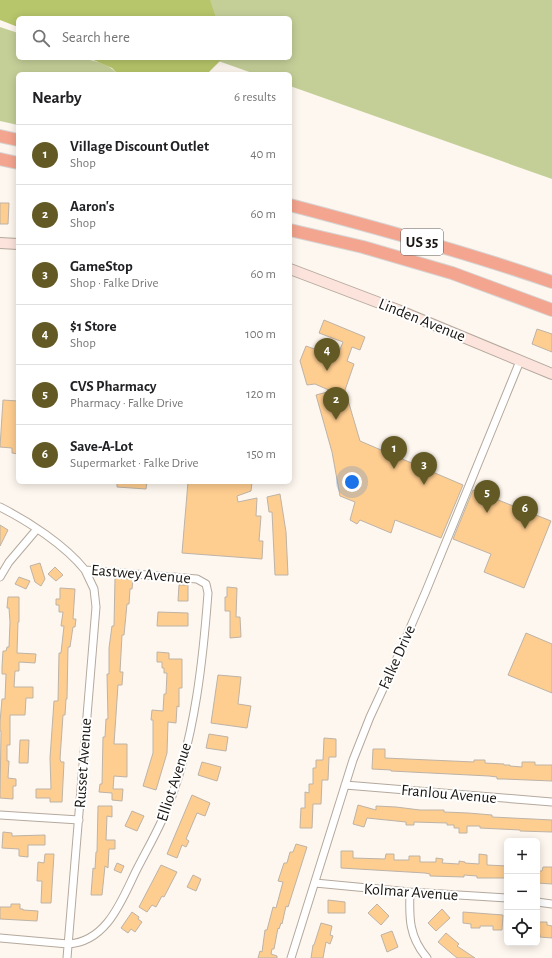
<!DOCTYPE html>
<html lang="en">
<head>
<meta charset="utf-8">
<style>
	body { margin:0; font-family:"Alegreya Sans",sans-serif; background:#f2f2f2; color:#202124 }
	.controls { position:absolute; right:12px; bottom:12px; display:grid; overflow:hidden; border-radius:6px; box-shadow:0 2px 10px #0003 }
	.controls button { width:36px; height:36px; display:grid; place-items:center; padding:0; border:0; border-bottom:1px solid #e0e0e0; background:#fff; color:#202124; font:20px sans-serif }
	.you { position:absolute; left:352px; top:482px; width:14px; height:14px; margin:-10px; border:3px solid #fff; border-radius:50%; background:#1a73e8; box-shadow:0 0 0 6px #1a73e833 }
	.badge { display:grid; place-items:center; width:26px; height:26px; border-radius:50%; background:#635925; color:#fff; font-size:13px; font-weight:700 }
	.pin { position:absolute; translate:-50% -33px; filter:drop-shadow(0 1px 2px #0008) }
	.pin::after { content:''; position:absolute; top:21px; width:14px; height:12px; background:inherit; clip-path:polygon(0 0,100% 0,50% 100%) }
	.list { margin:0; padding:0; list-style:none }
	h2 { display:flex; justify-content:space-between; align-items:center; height:52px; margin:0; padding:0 16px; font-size:17px }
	h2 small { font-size:13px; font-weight:400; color:#757577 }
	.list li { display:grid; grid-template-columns:26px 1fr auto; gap:12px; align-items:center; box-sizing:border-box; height:60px; padding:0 16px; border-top:1px solid #e0e0e0 }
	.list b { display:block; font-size:15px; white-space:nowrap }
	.list p { margin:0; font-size:13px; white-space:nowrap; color:#757577 }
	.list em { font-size:13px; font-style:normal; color:#757577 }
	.icon { flex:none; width:22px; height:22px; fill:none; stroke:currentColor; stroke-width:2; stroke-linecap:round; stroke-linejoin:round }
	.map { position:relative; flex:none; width:552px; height:958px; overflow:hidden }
	.search { position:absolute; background:#fff; box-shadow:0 2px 10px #0003; left:16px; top:16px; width:276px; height:44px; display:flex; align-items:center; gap:10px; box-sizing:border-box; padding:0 14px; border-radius:6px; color:#757577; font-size:15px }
	.panel { position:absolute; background:#fff; box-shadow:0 2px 10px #0003; left:16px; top:72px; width:276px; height:412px; border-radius:6px }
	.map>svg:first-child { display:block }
</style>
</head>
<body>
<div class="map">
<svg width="552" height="958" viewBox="0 0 552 958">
	<rect width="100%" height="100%" fill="#fef7ef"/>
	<path fill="#c4cf98" d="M198,0H552V179L290,86V74H255L210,58H290V18H201Z
		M0,27L18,33V58C47,58 96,51 118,74H18V125L0,121Z"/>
	<path fill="#b7c66a" d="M0,0H210L216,18H18V27L0,20Z
		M89,58H223L207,74H118L112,68Z"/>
	<path fill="#fecd90" stroke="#beb3a6" d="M0,203H9L8,224H0Z
		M324,320L365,337L360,350L352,347L347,361L354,364L345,390L360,441L463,485L441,538L395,520L391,533L360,520L357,524L350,520L355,502L340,496L332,452L316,395L331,391L315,384L307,385L300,361L306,346L337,357L343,342L319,333Z
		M537,329L552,334V352L532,344Z
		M3,400L18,401V454L12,453V448L0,447Z
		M117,482H147L146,489L117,487Z
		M188,482H252L251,491L237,496L238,502L257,498L256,516H261L259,541H263L262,559L182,553Z
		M473,490L551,521L524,588L484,572L491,554L453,539Z
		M280,494L286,532L288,575H275L272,512H269L267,497Z
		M0,525L8,530L0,546Z
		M40,563L45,579L41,586L35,582L30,566Z
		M55,567L63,575L56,581L48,574Z
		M19,577L30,581L26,589L15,584Z
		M115,578L133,579L132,589H130L129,604H127L124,635H122L120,672H123L122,685H118L114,744H127V777L114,776L113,789H123L122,801L112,800V793L99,792L100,784H102L103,737H105L106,719H108L107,674H109V648L112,626H114Z
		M179,585H188V601H178Z
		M227,587L237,588L236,617H240L241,637L230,638V611H225V597H227Z
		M60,588L75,589L73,619H76L75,627H73L70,647H68L67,699H66L65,715H63L60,759L61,762H64L62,802H50V798H36V789H51L50,758L54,701H58L59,653H61L64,626H61L63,612H59V605H56V599H60Z
		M8,597H19V622H18L17,653L36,654L35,663L19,662V671H15L14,687H33V698H26L25,715H10V745H7V761H9L8,778L16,779V786H13V799L0,798L1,731H0V722L2,699H5L6,674H2V667L3,651H6L7,647H9L10,622L9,608H7Z
		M158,612L188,613V626H157Z
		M526,633L552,644V693L508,675Z
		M157,652L169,653V659H182V688H179V707L177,706L176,723L168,722L167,753L156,790L143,786L153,753V720H151L152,710L163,711L164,694H166L167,673H164V668H162V662H157Z
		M218,675L241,677L238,704L251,706L247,728L211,723Z
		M209,734L228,737L226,751L206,748Z
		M324,738L336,739V757H329L328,780H322L321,804H313L312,828H300L301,808H305V792L309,793V784H313V768H316V760H323Z
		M20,740H29L28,763H19Z
		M373,749H385V758L474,762V760H485V763L504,764V765H510V766L522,767V762H535V765H552V781L504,779H497V777L489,776L391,771V770L372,769Z
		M202,762L221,767L217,781L198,775Z
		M192,795L210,803L205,816L197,813L186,839L189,841L186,847L182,845L177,858L167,854Z
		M358,805L376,810V806L396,807L420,810H444V812L468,813L492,815V817L552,820V832L520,831V830L480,828V826H467V833H459V828H454V825H447V823L414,822V825H406V822L367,818L364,827L353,824Z
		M98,806H112V817L107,816L106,840H115V849H109L108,868L105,866L102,895H91L93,868L95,869L96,852H97Z
		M132,811L144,816L137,831L125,826Z
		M3,832L12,833V836L45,835V845H28V857L19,856V849L2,848Z
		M296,844L307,847L288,907L286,906L282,924L281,923L279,929L278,928L274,949H272L271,954L277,956V958H258L260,951L262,952L265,930H267L273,907L276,908L283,882L278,881L284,863H287L290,852H293Z
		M341,851H353V858L385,859L386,854H394V860H409V856H420V862H436V858L443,859L442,863L459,864V861L465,862V863L479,864V854L487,855V865L507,866V878H477V876L464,875V877L430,876V874L425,873L341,868Z
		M45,854H54L51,903H41L42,881H37L38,862L44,863Z
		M117,863L124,866L121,873L114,870Z
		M161,865L177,872L164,897L162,896L156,907L152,905L147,912L139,907Z
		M543,867H552V884L537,883L538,871H542Z
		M193,875L201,879L196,891L187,887Z
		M328,900L345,902V913H328Z
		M11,904H20V909H23V910L38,911L37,921L0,919V907H11Z
		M377,904L389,916L381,925L368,913Z
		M442,909L450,918L436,931L428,923Z
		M132,912L139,917L138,919L142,922L135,932L131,929L128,933L121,928Z
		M463,912L503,915L502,930H493V926H480V928H471V924L463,923Z
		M537,922H547V925L552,926V938L540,937V934H537Z
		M321,923L332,926L330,935L333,936L330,944L326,942L323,958H311L313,945H314Z
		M392,931L398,947L387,952L381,935Z
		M446,933L459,944L457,946L475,958H457L438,942Z"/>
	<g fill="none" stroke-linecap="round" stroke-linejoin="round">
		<defs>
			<path id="minor" d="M0,507C28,521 65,545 85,570L197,579L206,584L208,593C203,660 195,733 172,796C163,823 148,847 135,873C121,902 106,942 68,944L0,938
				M0,577L9,562L37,529
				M345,785L552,802
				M0,815L79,820
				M315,883L410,892L507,898
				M410,892C409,918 409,937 427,958
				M537,902L552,904
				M67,958L96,607L94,589L85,570
				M291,958L353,760L370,717L395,663L426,591L520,361"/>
			<path id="secondary" d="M0,243L18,244
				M290,269L398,310L552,374"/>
			<path id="motorway" d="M0,136L18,140
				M0,159L18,163
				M290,205C378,228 466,252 552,282
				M290,230L363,247L452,273L552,310"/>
		</defs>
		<use href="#minor" stroke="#b4a99d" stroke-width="9"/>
		<use href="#secondary" stroke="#b4a99d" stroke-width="12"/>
		<use href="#motorway" stroke="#d6d5d4" stroke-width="14"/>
		<use href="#minor" stroke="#fff" stroke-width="7"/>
		<use href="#secondary" stroke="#fce4dd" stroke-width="10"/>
		<use href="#motorway" stroke="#f4a58f" stroke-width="12"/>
	</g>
	<g text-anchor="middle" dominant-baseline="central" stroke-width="4" stroke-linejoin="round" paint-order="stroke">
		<rect fill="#fff" stroke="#5e5b58" stroke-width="1" x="401" y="229" width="42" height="26" rx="3"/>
		<g font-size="15" font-weight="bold" fill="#191511">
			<text x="422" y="242">US 35</text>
		</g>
		<g font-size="16" fill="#191511" stroke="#fff">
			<text transform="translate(422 320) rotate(22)">Linden Avenue</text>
			<text transform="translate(141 574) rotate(5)">Eastwey Avenue</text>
			<text transform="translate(397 657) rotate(-66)">Falke Drive</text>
			<text transform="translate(83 763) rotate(-86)">Russet Avenue</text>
			<text transform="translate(174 782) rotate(-72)">Elliot Avenue</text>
			<text transform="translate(449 794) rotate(5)">Franlou Avenue</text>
			<text transform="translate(411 892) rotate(4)">Kolmar Avenue</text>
		</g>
	</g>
</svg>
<div class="controls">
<button>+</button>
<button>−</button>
<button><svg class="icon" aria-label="locate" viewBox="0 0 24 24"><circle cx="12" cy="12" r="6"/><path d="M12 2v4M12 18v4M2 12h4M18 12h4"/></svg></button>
</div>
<div class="you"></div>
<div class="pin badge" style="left:394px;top:469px">1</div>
<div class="pin badge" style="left:336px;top:420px">2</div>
<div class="pin badge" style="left:424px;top:485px">3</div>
<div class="pin badge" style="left:327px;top:371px">4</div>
<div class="pin badge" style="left:487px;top:513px">5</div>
<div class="pin badge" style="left:525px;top:529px">6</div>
<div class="search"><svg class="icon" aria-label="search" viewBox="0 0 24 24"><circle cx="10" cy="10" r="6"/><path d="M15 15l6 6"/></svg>Search here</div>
<section class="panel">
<h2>Nearby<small>6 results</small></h2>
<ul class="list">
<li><span class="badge">1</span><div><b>Village Discount Outlet</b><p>Shop</p></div><em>40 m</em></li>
<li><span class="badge">2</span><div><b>Aaron's</b><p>Shop</p></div><em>60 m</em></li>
<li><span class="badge">3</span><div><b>GameStop</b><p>Shop · Falke Drive</p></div><em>60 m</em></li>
<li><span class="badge">4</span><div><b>$1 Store</b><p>Shop</p></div><em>100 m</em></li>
<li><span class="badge">5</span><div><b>CVS Pharmacy</b><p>Pharmacy · Falke Drive</p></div><em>120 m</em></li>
<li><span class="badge">6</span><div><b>Save-A-Lot</b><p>Supermarket · Falke Drive</p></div><em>150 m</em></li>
</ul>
</section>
</div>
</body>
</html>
